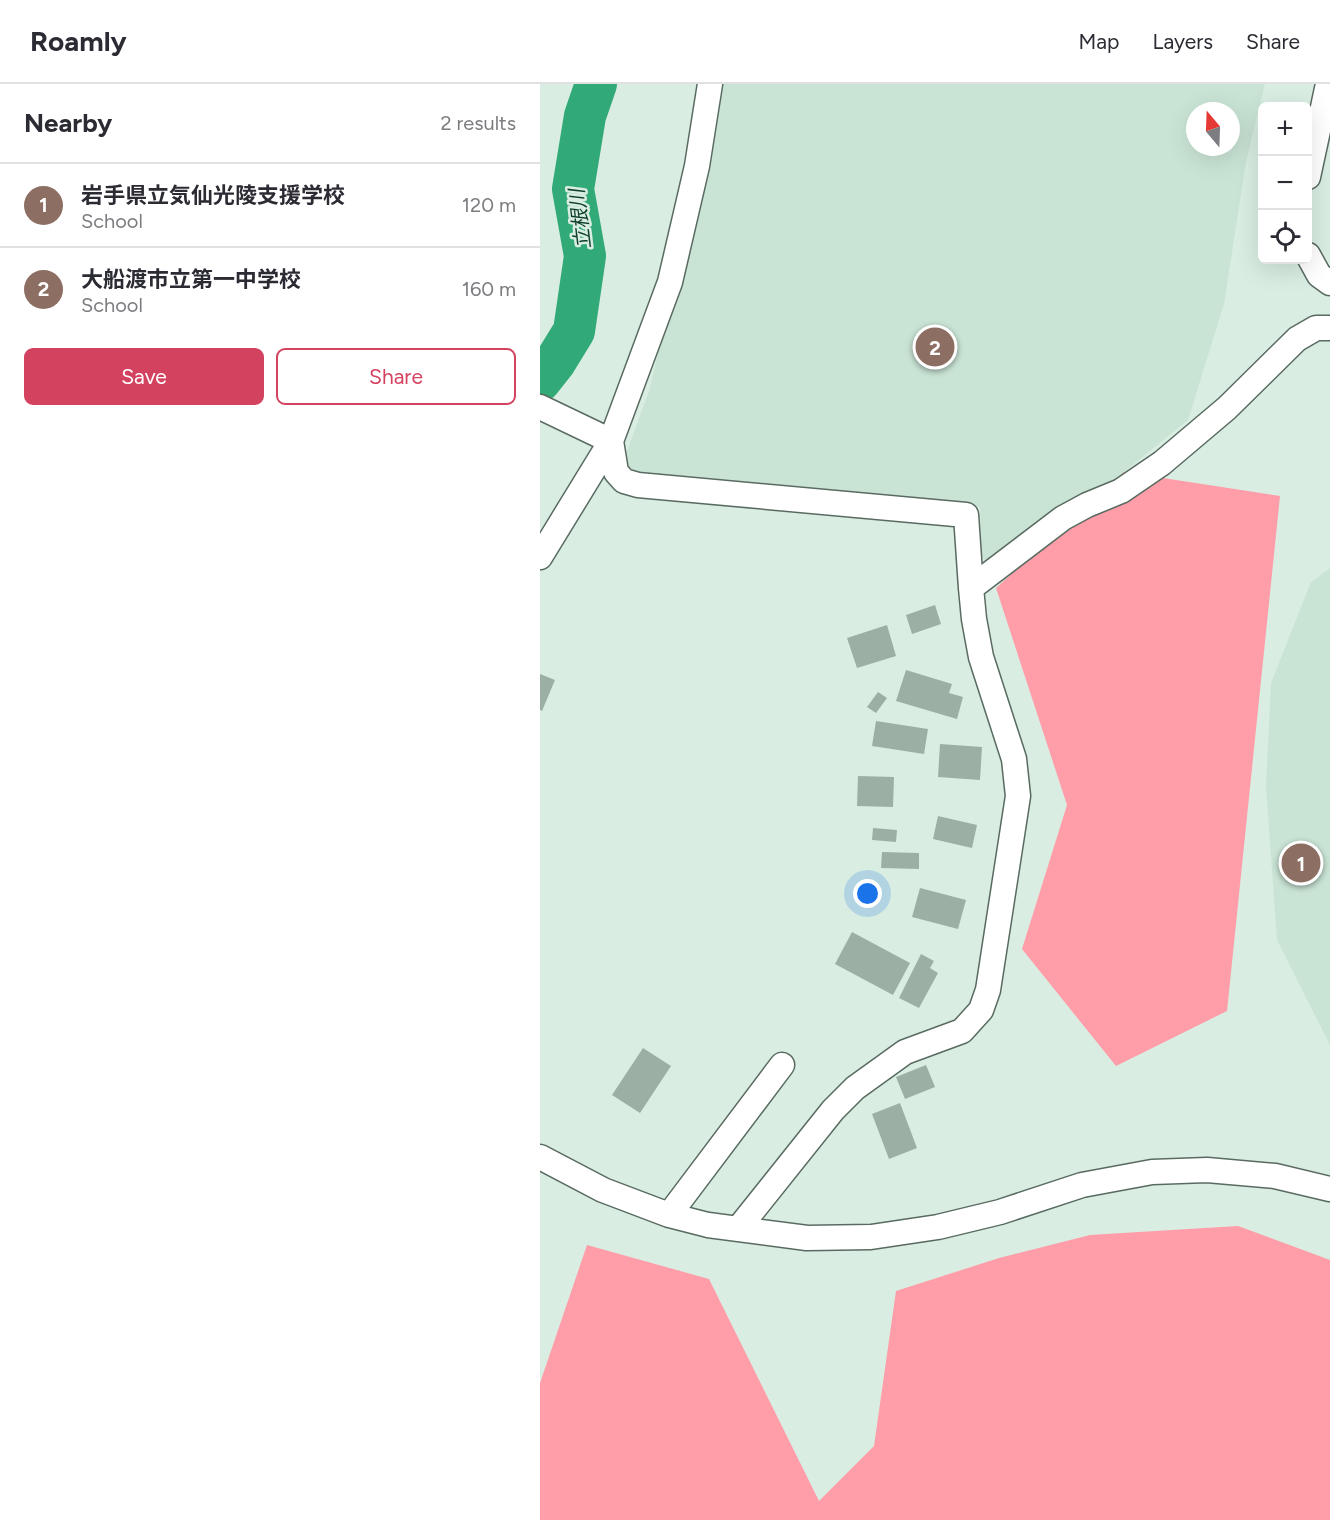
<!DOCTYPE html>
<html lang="en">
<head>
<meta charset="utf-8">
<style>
	body { margin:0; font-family:Figtree,"Noto Sans JP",sans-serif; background:#f7f7f7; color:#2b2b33 }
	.controls { position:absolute; right:18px; top:18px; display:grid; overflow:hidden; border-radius:9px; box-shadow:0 6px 24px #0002 }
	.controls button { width:54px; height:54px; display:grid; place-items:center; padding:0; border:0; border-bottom:2px solid #e1e1e2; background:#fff; color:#2b2b33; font:30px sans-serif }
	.compass { position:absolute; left:646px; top:18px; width:54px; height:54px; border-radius:50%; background:#fff; box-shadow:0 6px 24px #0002; rotate:341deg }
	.you { position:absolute; left:328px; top:810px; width:21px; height:21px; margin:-15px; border:4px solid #fff; border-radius:50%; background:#1a73e8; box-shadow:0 0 0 9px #1a73e833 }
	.badge { display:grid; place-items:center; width:39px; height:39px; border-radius:50%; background:#d34360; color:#fff; font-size:20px; font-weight:700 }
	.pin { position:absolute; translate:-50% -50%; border:3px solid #fff; box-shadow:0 2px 6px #0006 }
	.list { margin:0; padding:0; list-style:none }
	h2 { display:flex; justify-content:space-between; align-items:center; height:78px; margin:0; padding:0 24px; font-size:26px }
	h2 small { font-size:20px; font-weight:400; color:#7c7c81 }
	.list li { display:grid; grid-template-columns:39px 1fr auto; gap:18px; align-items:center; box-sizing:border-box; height:84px; padding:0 24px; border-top:2px solid #e1e1e2 }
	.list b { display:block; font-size:22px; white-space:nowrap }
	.list p { margin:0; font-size:20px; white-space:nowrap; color:#7c7c81 }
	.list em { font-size:20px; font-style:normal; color:#7c7c81 }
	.actions { display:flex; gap:12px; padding:18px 24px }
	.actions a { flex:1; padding:14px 0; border:2px solid #d34360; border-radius:9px; text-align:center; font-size:21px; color:#d34360 }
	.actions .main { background:#d34360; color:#fff }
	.icon { flex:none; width:33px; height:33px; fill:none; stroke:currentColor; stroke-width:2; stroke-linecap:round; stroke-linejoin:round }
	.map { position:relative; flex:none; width:790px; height:1436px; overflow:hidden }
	header { display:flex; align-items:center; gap:36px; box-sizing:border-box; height:84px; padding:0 30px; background:#fff; border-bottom:2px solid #e1e1e2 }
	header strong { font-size:28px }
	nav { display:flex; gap:33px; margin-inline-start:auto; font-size:21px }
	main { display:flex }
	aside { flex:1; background:#fff }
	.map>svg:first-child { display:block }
</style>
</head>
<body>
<header>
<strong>Roamly</strong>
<nav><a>Map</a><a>Layers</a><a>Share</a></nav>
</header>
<main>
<aside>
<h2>Nearby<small>2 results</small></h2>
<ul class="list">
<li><span class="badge" style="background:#8d6e63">1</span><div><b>岩手県立気仙光陵支援学校</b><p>School</p></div><em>120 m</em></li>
<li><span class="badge" style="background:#8d6e63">2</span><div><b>大船渡市立第一中学校</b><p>School</p></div><em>160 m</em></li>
</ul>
<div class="actions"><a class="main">Save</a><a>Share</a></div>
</aside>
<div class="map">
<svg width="790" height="1436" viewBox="0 0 790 1436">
	<rect width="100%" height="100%" fill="#d9ede2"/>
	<path fill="#c9e4d5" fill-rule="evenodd" d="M183,0H725L706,78L684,220L648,336L584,388L460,500L441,470L440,423L104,394L82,381L109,307ZM655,27H691V63H655Z
		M790,484V961L737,856L726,702L731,599L771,498Z"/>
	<path fill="#ff9da8" d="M584,388L740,412L687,927L576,982L482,865L527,721L456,504Z
		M698,1142L790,1176V1436H0V1299L47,1161L169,1195L279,1417L334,1362L356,1207L459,1174L550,1151Z"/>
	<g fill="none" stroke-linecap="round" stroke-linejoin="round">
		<path stroke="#32aa77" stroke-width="42" d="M0,297L15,278L34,247L45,172L33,105L45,32L56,0"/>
	</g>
	<path fill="#9cafa4" d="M395,521L401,540L372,550L366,531Z
		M347,541L356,572L317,584L307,554Z
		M366,586L412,600L409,609L423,613L417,635L356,617Z
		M0,590L15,596L2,627L0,626Z
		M338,608L347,614L336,629L327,623Z
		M336,637L388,645L384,670L332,662Z
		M400,660L442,663L440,696L398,693Z
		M318,692L354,693L353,723L317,722Z
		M398,732L437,741L432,764L393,755Z
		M333,744L357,746L356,758L332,756Z
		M342,768L379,769V785L341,784Z
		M380,804L426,816L418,845L372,833Z
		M312,848L370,879L353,911L295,880Z
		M381,870L394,877L390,884L398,889L379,924L359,914Z
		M103,964L131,982L100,1029L72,1011Z
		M386,981L395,1003L365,1015L356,993Z
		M360,1019L377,1064L349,1075L332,1030Z"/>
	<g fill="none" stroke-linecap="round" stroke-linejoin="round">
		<defs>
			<path id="street" d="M768,93L788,0
				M768,171L779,191L790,199
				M0,323L71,357
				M71,357L76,388L84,397L98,401L426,431L431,504L523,434L547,421L581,407L622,379L687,324L757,255L776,244H790
				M0,473L71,357L130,198L157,82L170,0
				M0,1073L63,1106L129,1131L168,1141L267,1154L331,1153L398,1143L460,1128L542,1101L612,1088L667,1086L735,1092L790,1105
				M129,1131L242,981
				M198,1145L293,1026L315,1004L365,968L422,947L441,926L448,906L478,712L474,675L441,573L434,535L431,504"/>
		</defs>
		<use href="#street" stroke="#596b61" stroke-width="27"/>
		<use href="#street" stroke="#fff" stroke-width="24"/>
	</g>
	<g text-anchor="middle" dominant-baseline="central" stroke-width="5" stroke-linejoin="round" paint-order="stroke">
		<g font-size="20" font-style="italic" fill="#0d3f2a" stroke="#d9ede2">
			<text transform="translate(40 135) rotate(-97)">立根川</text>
		</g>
	</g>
</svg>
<div class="controls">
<button>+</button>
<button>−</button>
<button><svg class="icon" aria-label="locate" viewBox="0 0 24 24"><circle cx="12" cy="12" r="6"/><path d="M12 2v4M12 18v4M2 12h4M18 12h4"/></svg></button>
</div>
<svg class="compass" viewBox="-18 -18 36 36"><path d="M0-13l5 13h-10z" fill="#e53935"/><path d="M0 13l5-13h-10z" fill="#7c7c81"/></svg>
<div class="you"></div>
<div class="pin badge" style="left:761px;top:779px;background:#8d6e63">1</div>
<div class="pin badge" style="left:395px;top:263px;background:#8d6e63">2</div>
</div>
</main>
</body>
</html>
